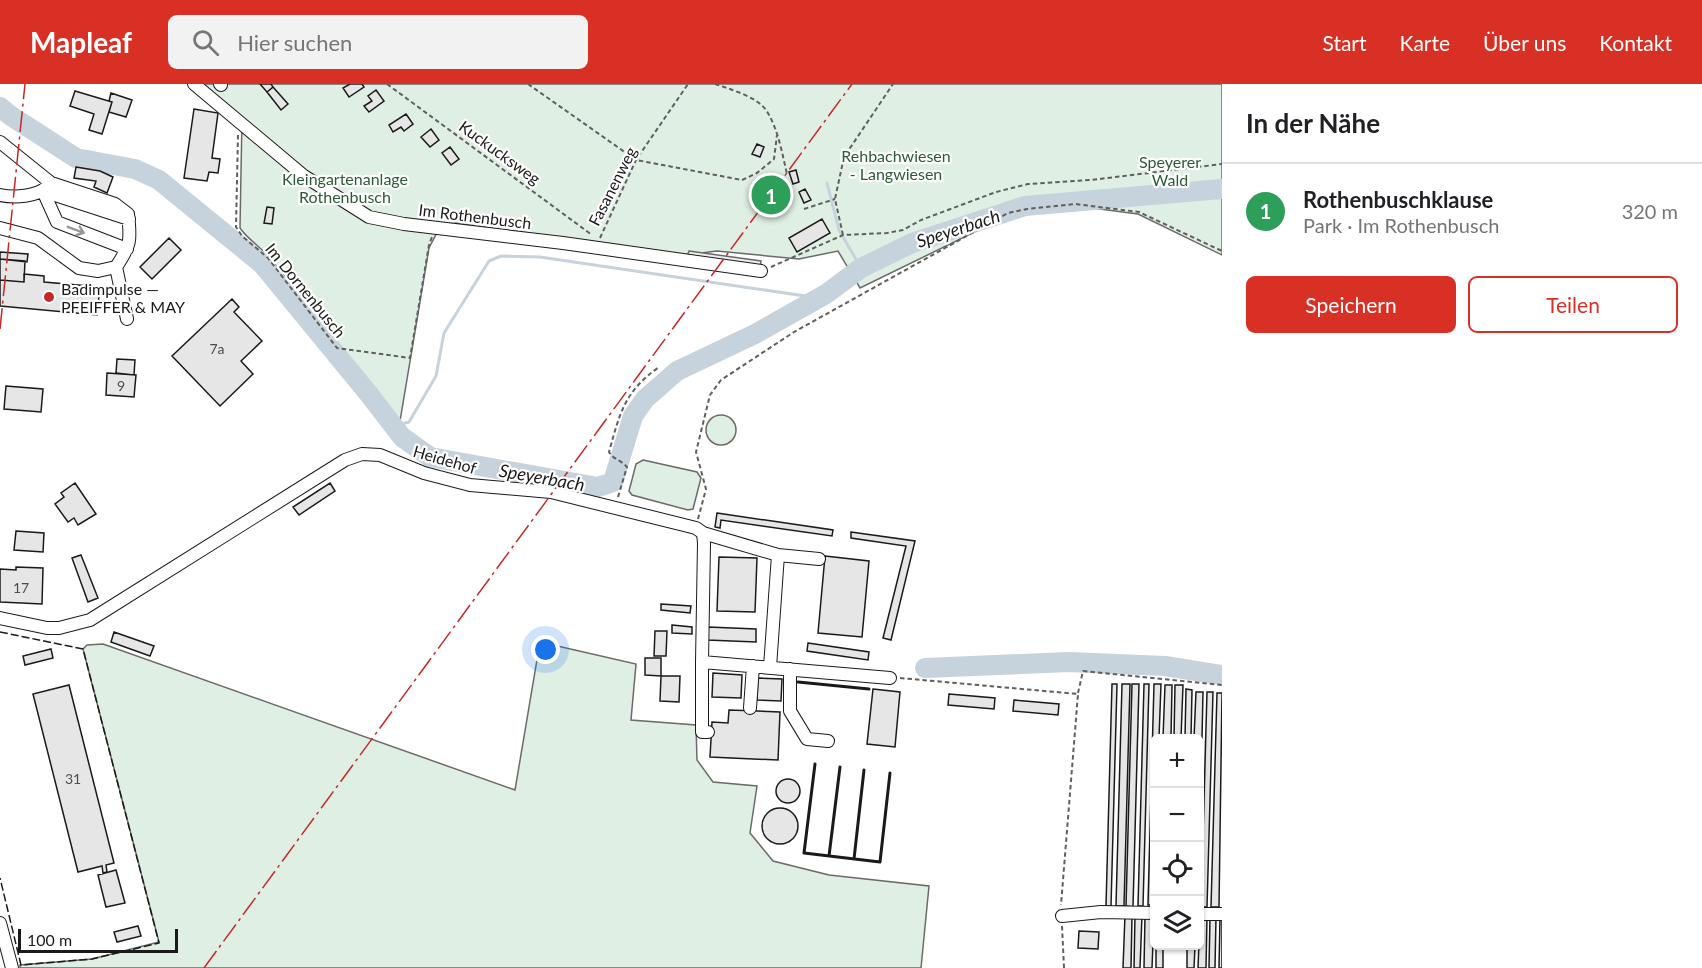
<!DOCTYPE html>
<html lang="de">
<head>
<meta charset="utf-8">
<style>
	body { margin:0; font-family:Lato,sans-serif; background:#f2f2f2; color:#202124 }
	.controls { position:absolute; right:18px; bottom:18px; display:grid; overflow:hidden; border-radius:9px; box-shadow:0 2px 4px #0004 }
	.controls button { width:54px; height:54px; display:grid; place-items:center; padding:0; border:0; border-bottom:2px solid #e0e0e0; background:#fff; color:#202124; font:30px sans-serif }
	.scale { position:absolute; left:18px; bottom:15px; width:160px; box-sizing:border-box; padding-left:6px; border:3px solid #1a1a1a; border-top:0; font-size:16px; line-height:21px; white-space:nowrap; color:#1a1a1a; -webkit-text-stroke:4px #fff; paint-order:stroke }
	.you { position:absolute; left:546px; top:566px; width:21px; height:21px; margin:-15px; border:4px solid #fff; border-radius:50%; background:#1a73e8; box-shadow:0 0 0 9px #1a73e833 }
	.badge { display:grid; place-items:center; width:39px; height:39px; border-radius:50%; background:#d93025; color:#fff; font-size:20px; font-weight:700 }
	.pin { position:absolute; translate:-50% -50%; border:3px solid #fff; box-shadow:0 2px 6px #0006 }
	.list { margin:0; padding:0; list-style:none }
	h2 { display:flex; justify-content:space-between; align-items:center; height:78px; margin:0; padding:0 24px; font-size:26px }
	h2 small { font-size:20px; font-weight:400; color:#757577 }
	.list li { display:grid; grid-template-columns:39px 1fr auto; gap:18px; align-items:center; box-sizing:border-box; height:96px; padding:0 24px; border-top:2px solid #e0e0e0 }
	.list b { display:block; font-size:22px; white-space:nowrap }
	.list p { margin:0; font-size:20px; white-space:nowrap; color:#757577 }
	.list em { font-size:20px; font-style:normal; color:#757577 }
	.actions { display:flex; gap:12px; padding:18px 24px }
	.actions a { flex:1; padding:14px 0; border:2px solid #d93025; border-radius:9px; text-align:center; font-size:21px; color:#d93025 }
	.actions .main { background:#d93025; color:#fff }
	.icon { flex:none; width:33px; height:33px; fill:none; stroke:currentColor; stroke-width:2; stroke-linecap:round; stroke-linejoin:round }
	.map { position:relative; flex:none; width:1222px; height:884px; overflow:hidden }
	header { display:flex; align-items:center; gap:36px; box-sizing:border-box; height:84px; padding:0 30px; background:#d93025; color:#fff }
	header strong { font-size:28px }
	nav { display:flex; gap:33px; margin-inline-start:auto; font-size:21px }
	.search { width:420px; height:54px; background:#f2f2f2; display:flex; align-items:center; gap:15px; box-sizing:border-box; padding:0 21px; border-radius:9px; color:#757577; font-size:22px }
	main { display:flex }
	aside { flex:1; background:#fff }
	.map>svg:first-child { display:block }
</style>
</head>
<body>
<header>
<strong>Mapleaf</strong>
<div class="search"><svg class="icon" aria-label="search" viewBox="0 0 24 24"><circle cx="10" cy="10" r="6"/><path d="M15 15l6 6"/></svg>Hier suchen</div>
<nav><a>Start</a><a>Karte</a><a>Über uns</a><a>Kontakt</a></nav>
</header>
<main>
<div class="map">
<svg width="1222" height="884" viewBox="0 0 1222 884">
	<rect width="100%" height="100%" fill="#fff"/>
	<path fill="#e0efe3" stroke="#6a6a6a" stroke-width="1.5" d="M201,0H1222V171L1138,130L1038,117L860,204L838,167L799,175L717,167L685,171L455,139L441,141L429,164L400,337C356,285 315,230 272,177C263,164 249,157 240,144L242,34Z
		M706 346a15 15 0 1 1 30 0a15 15 0 1 1-30 0Z
		M643,376L697,388L701,394L693,425L688,426L632,411L629,407L636,380Z
		M540,558L636,580L631,636L696,641L697,676L713,698L757,702L750,749L773,777L829,791L929,802L921,884H20V881L92,875L159,858L83,565L87,561L103,560L515,706Z"/>
	<path fill="#ededed" stroke="#6a6a6a" stroke-width="1.5" d="M689,167L761,177L760,185L686,175Z"/>
	<g fill="none" stroke-linecap="round" stroke-linejoin="round">
		<path stroke="#c6d2dc" stroke-width="3" d="M827,99L839,146L861,184
			M393,342L409,338L436,292L444,249L489,177L501,172L540,173L819,214"/>
		<path stroke="#c6d2dc" stroke-width="20" d="M0,23L11,32L76,74L135,85L159,96L262,180L368,309L402,353L430,373L598,403L613,398L633,332L645,315L677,287L755,250L826,210L861,184L912,159L1025,122L1222,105
			M925,584L1069,578L1165,582L1222,591"/>
	</g>
	<path fill="#e6e6e6" stroke="#1a1a1a" stroke-width="1.5" d="M260,0H271L273,3L267,8Z
		M350,0H362L364,3L349,13L343,4Z
		M273,3L288,20L281,26L267,8Z
		M376,6L384,17L369,28L364,22L372,17L368,12Z
		M75,7L112,18L102,50L89,46L94,30L70,22Z
		M111,9L132,16L126,33L109,28L112,18L109,17Z
		M194,25L218,29L212,74L220,75L218,89L209,88L207,97L184,94Z
		M406,30L413,40L404,47L401,43L393,48L389,41Z
		M431,45L439,56L430,63L421,53Z
		M757,60L764,63L760,73L752,70Z
		M450,63L459,75L451,81L442,69Z
		M76,83L100,87L113,93L107,109L94,103L96,97L74,94Z
		M796,86L799,98L793,100L789,88Z
		M805,105L811,116L804,119L799,108Z
		M267,123L274,124L272,140L264,139Z
		M822,135L830,149L797,168L789,154Z
		M169,154L181,166L152,195L140,183Z
		M0,168L28,170L27,178L0,175Z
		M0,175L25,177L24,198L0,196Z
		M24,190L44,192V198L100,203L97,231L0,222V196L24,198Z
		M232,215L239,223L234,228L262,257L241,277L253,290L220,322L172,272Z
		M117,275L135,276L134,291L116,289Z
		M107,289L136,291L134,313L106,311Z
		M6,302L43,305L41,328L4,325Z
		M75,399L96,430L78,441L74,434L68,438L55,420L64,413L61,409Z
		M330,399L335,407L299,431L293,423Z
		M717,429L833,446L832,452L721,436L720,444L715,443Z
		M16,447L44,449L43,468L14,466Z
		M851,448L915,457L891,556L883,554L906,462L851,454Z
		M81,471L98,514L88,518L72,474Z
		M825,472L869,477L862,553L818,549Z
		M719,473L757,474L755,528L717,527Z
		M16,483L43,484L42,520L0,518V485L16,486Z
		M661,520L691,522L690,529L661,526Z
		M672,541L692,543V550L672,549Z
		M708,543L756,545V558L707,556Z
		M655,547H667L666,572H654Z
		M114,548L154,562L150,572L111,558Z
		M808,559L869,568L868,576L807,567Z
		M51,565L53,574L25,581L23,572Z
		M645,574H661V592L645,591Z
		M713,589L742,591L741,614L712,613Z
		M661,592H680L679,618L660,617Z
		M758,594L782,595L781,617L757,616Z
		M1112,600H1117L1111,822H1106Z
		M1122,600H1130L1124,822H1116Z
		M1132,600H1139L1133,823L1126,822Z
		M1144,600H1149L1143,822H1138Z
		M1154,600H1161L1159,654H1154V821H1148Z
		M69,601L114,779L106,781L107,788L103,789L102,782L78,788L33,610Z
		M1165,601H1172L1171,654H1163Z
		M1175,601H1183L1181,654H1174Z
		M873,605L900,608L895,663L867,660Z
		M1186,605L1192,606L1191,654H1185Z
		M1196,608H1203L1200,745V654H1194Z
		M1207,608H1213L1207,823H1201Z
		M1217,609H1222L1219,823H1211Z
		M949,610L995,614L994,625L948,621Z
		M1014,616L1059,620L1058,631L1013,627Z
		M729,626L780,628L778,676L710,673L712,638L728,639Z
		M776 707a12 12 0 1 1 24 0a12 12 0 1 1-24 0Z
		M762 742a18 18 0 1 1 36 0a18 18 0 1 1-36 0Z
		M116,786L125,819L106,823L98,791Z
		M1125,831L1132,832L1131,884H1123Z
		M1135,831H1142L1140,884H1134Z
		M1145,832H1154L1152,884H1144Z
		M1200,832H1207L1206,884H1198Z
		M1210,833H1216L1215,884H1209Z
		M1220,833H1222V884H1219Z
		M138,842L141,852L117,858L114,848Z
		M1079,847L1099,848L1098,865L1078,864Z
		M1156,862H1163V884H1156Z
		M1187,862H1195L1194,884H1187Z"/>
	<g fill="none" stroke-linecap="round" stroke-linejoin="round">
		<defs>
			<path id="minor" d="M194,0L304,92L369,133L404,140L563,159L761,187
				M220,0L221,1
				M0,58L51,99L115,120L128,130C131,156 131,161 116,183
				M43,107L57,138L127,165
				M43,107L129,135
				M0,111C14,114 37,113 48,102
				M0,144L38,154L79,184L98,187L116,183
				M116,183L127,235
				M703,449L778,471L819,475
				M0,534L47,544H59L90,536L345,376L362,370L380,371L424,389L470,401L551,408L696,444L703,449L704,459L702,578L890,594
				M702,578V648H708
				M770,583L778,471
				M790,585V627L807,655L828,657
				M750,624L753,582
				M1200,830H1222
				M1062,832L1101,828L1154,829
				M0,839L12,884"/>
		</defs>
		<use href="#minor" stroke="#1a1a1a" stroke-width="14"/>
		<path stroke="#5f5f5f" stroke-width="2" stroke-dasharray="4.5 3" stroke-linecap="butt" d="M387,0L592,151
			M528,0L636,76L742,96L757,89L774,75L777,51
			M715,0C730,5 757,13 766,26C778,44 782,69 787,90
			M238,51L236,143L242,152L268,174L337,264L410,274L429,161L432,153
			M804,125L835,115
			M843,151L835,115L844,73L893,0
			M600,154L636,76L688,0
			M771,183L843,151L887,149L903,146L921,136L996,108L1028,100L1091,96L1222,80
			M618,413L627,383C621,376 614,376 609,368C620,329 624,308 659,283
			M698,435L706,405L696,368L710,311L721,296L794,248L1008,129L1027,125L1075,120L1139,128L1222,167
			M900,594L1078,610L1061,821
			M1078,609L1083,587L1222,601
			M1062,842L1064,884"/>
		<use href="#minor" stroke="#fff" stroke-width="12"/>
		<path stroke="#1a1a1a" stroke-width="1.5" stroke-dasharray="8 3" stroke-linecap="butt" d="M0,548L83,565L159,859L92,875L21,881L0,794"/>
		<path stroke="#1a1a1a" stroke-width="3" d="M798,598L869,605
			M815,680L804,769L880,778L890,689
			M829,772L840,683
			M854,775L864,686"/>
		<path stroke="#c62828" stroke-width="1.5" stroke-dasharray="21 4.5 3 4.5" stroke-linecap="butt" d="M0,245L25,0
			M204,884L852,0"/>
	</g>
	<defs><path id="oneway-shaft" d="M-6 0H5M1.5-3L5.5 0L1.5 3" fill="none" stroke-width="1.6" stroke-linecap="round" stroke-linejoin="round" transform="scale(1.5)"/></defs>
	<use stroke="#989898" href="#oneway-shaft" transform="translate(76 146) rotate(21)"/>
	<circle fill="#c62828" stroke="#fff" stroke-width="2" cx="49" cy="213" r="6"/>
	<g text-anchor="middle" dominant-baseline="central" stroke-width="4.5" stroke-linejoin="round" paint-order="stroke">
		<g font-size="14" fill="#4d4d4d">
			<text x="217" y="264">7a</text>
			<text x="121" y="301">9</text>
			<text x="21" y="503">17</text>
			<text x="73" y="694">31</text>
		</g>
		<g font-size="16" fill="#1a1a1a" stroke="#fff">
			<text transform="translate(500 68) rotate(36)">Kuckucksweg</text>
			<text transform="translate(612 102) rotate(-63)">Fasanenweg</text>
			<text transform="translate(475 132) rotate(7)">Im Rothenbusch</text>
			<text transform="translate(306 206) rotate(51)">Im Dornenbusch</text>
			<text transform="translate(445 375) rotate(16)">Heidehof</text>
		</g>
		<g font-size="16" fill="#2b5a34" stroke="#fff">
			<text x="896" y="71">Rehbachwiesen<tspan x="896" dy="18">- Langwiesen</tspan></text>
			<text x="1170" y="77">Speyerer<tspan x="1170" dy="18">Wald</tspan></text>
			<text x="345" y="94">Kleingartenanlage<tspan x="345" dy="18">Rothenbusch</tspan></text>
		</g>
		<g font-size="16" fill="#1a1a1a" stroke="#fff" text-anchor="start">
			<text x="61" y="204">Badimpulse —<tspan x="61" dy="18">PFEIFFER &amp; MAY</tspan></text>
		</g>
		<g font-size="18" font-style="italic" fill="#1a1a1a" stroke="#fff">
			<text transform="translate(958 144) rotate(-18)">Speyerbach</text>
			<text transform="translate(542 393) rotate(10)">Speyerbach</text>
		</g>
	</g>
</svg>
<div class="controls">
<button>+</button>
<button>−</button>
<button><svg class="icon" aria-label="locate" viewBox="0 0 24 24"><circle cx="12" cy="12" r="6"/><path d="M12 2v4M12 18v4M2 12h4M18 12h4"/></svg></button>
<button><svg class="icon" aria-label="layers" viewBox="0 0 24 24"><path d="M12 4l9 5-9 5-9-5zM3 14l9 5 9-5"/></svg></button>
</div>
<div class="scale">100 m</div>
<div class="you"></div>
<div class="pin badge" style="left:771px;top:111px;background:#2e9e5b">1</div>
</div>
<aside>
<h2>In der Nähe<small></small></h2>
<ul class="list">
<li><span class="badge" style="background:#2e9e5b">1</span><div><b>Rothenbuschklause</b><p>Park · Im Rothenbusch</p></div><em>320 m</em></li>
</ul>
<div class="actions"><a class="main">Speichern</a><a>Teilen</a></div>
</aside>
</main>
</body>
</html>
